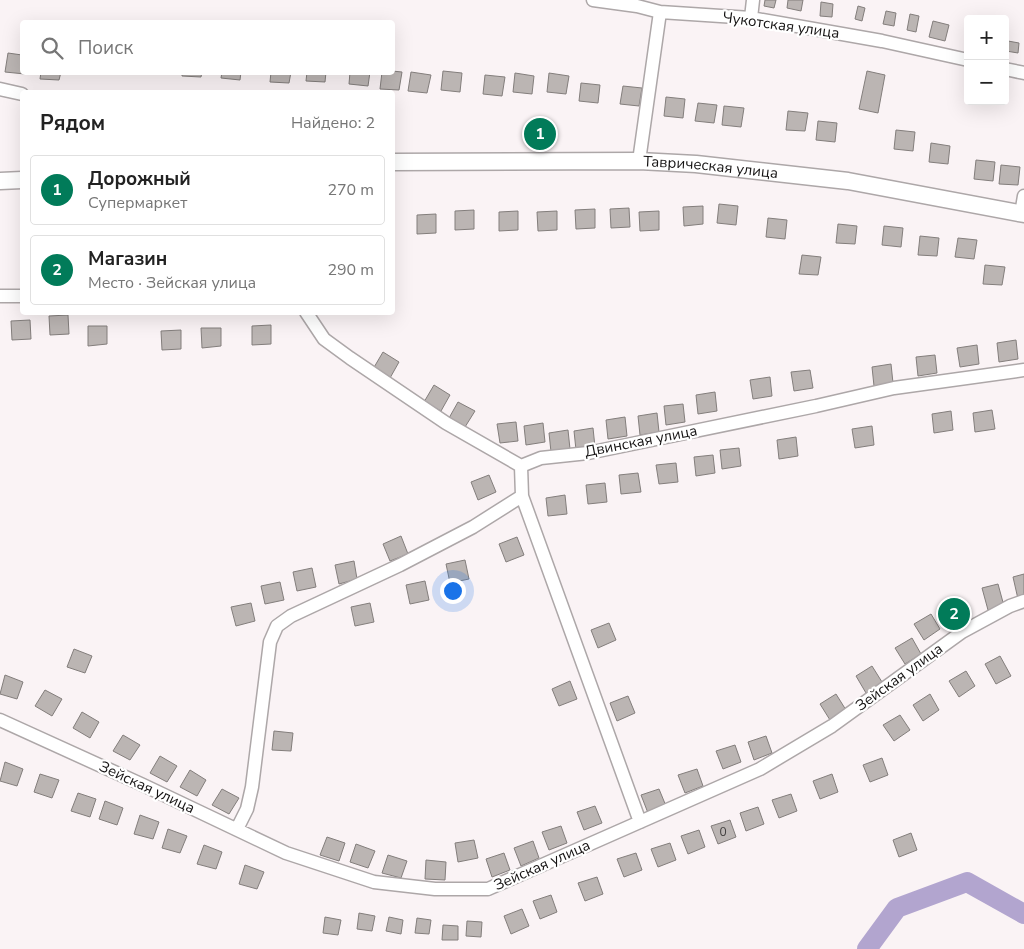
<!DOCTYPE html>
<html lang="ru">
<head>
<meta charset="utf-8">
<style>
	body { margin:0; font-family:"Nunito Sans",sans-serif; background:#f6f6f6; color:#222 }
	.controls { position:absolute; right:15px; top:15px; display:grid; overflow:hidden; border-radius:5px; box-shadow:0 5px 20px #0002 }
	.controls button { width:45px; height:45px; display:grid; place-items:center; padding:0; border:0; border-bottom:1px solid #e0e0e0; background:#fff; color:#222; font:25px sans-serif }
	.you { position:absolute; left:452px; top:590px; width:18px; height:18px; margin:-12px; border:4px solid #fff; border-radius:50%; background:#1a73e8; box-shadow:0 0 0 8px #1a73e833 }
	.badge { display:grid; place-items:center; width:32px; height:32px; border-radius:50%; background:#017b59; color:#fff; font-size:16px; font-weight:700 }
	.pin { position:absolute; translate:-50% -50%; border:2px solid #fff; box-shadow:0 1px 5px #0006 }
	.list { margin:0; padding:0; list-style:none }
	h2 { display:flex; justify-content:space-between; align-items:center; height:65px; margin:0; padding:0 20px; font-size:21px }
	h2 small { font-size:16px; font-weight:400; color:#767676 }
	.list li { display:grid; grid-template-columns:32px 1fr auto; gap:15px; align-items:center; box-sizing:border-box; height:70px; margin:0 10px 10px; padding:0 10px; border:1px solid #e0e0e0; border-radius:5px }
	.list b { display:block; font-size:19px; white-space:nowrap }
	.list p { margin:0; font-size:16px; white-space:nowrap; color:#767676 }
	.list em { font-size:16px; font-style:normal; color:#767676 }
	.icon { flex:none; width:28px; height:28px; fill:none; stroke:currentColor; stroke-width:2; stroke-linecap:round; stroke-linejoin:round }
	.map { position:relative; flex:none; width:1024px; height:949px; overflow:hidden }
	.search { position:absolute; background:#fff; box-shadow:0 5px 20px #0002; left:20px; top:20px; width:375px; height:55px; display:flex; align-items:center; gap:12px; box-sizing:border-box; padding:0 18px; border-radius:5px; color:#767676; font-size:19px }
	.panel { position:absolute; background:#fff; box-shadow:0 5px 20px #0002; left:20px; top:90px; width:375px; height:225px; border-radius:5px }
	.map>svg:first-child { display:block }
</style>
</head>
<body>
<div class="map">
<svg width="1024" height="949" viewBox="0 0 1024 949">
	<rect width="100%" height="100%" fill="#faf3f5"/>
	<g fill="none" stroke-linecap="round" stroke-linejoin="round">
		<path stroke="#b2a5cf" stroke-width="20" d="M867,949L897,908L967,882L1024,914"/>
	</g>
	<path fill="#bbb5b3" stroke="#837e7c" d="M765,0H776L774,8L764,6Z
		M788,0H803L801,11L787,8Z
		M821,2L833,4L832,17L820,16Z
		M858,6L865,8L862,21L855,19Z
		M886,11L896,13L894,26L883,24Z
		M910,14L919,16L916,32L907,30Z
		M933,21L949,25L945,41L929,37Z
		M1008,41L1019,43L1018,53L1006,51Z
		M8,53L22,55V72H25V74L5,72Z
		M392,71L402,72L399,90L380,89L382,72H392Z
		M443,71L462,73L460,92L441,90Z
		M867,71L885,75L878,113L859,109Z
		M41,72H61L59,80L40,79Z
		M182,72H202L201,77L182,76Z
		M222,72H241L240,80L221,78Z
		M271,72H291L289,83L270,82Z
		M307,72H326L325,82L306,81Z
		M350,72H370L368,86L349,84Z
		M411,72L431,75L427,93L408,91Z
		M515,73L534,76L532,94L513,92Z
		M549,73L569,76L566,94L547,92Z
		M485,75L505,77L502,96L483,94Z
		M581,83L600,85L598,103L579,101Z
		M623,86L642,88L639,106L620,104Z
		M666,97L685,99L683,118L664,116Z
		M698,103L717,105L714,123L695,121Z
		M724,106L744,108L741,127L722,125Z
		M788,111L808,113L805,131L786,130Z
		M818,121L837,123L835,142L816,140Z
		M547,126L548,141L532,142L531,127Z
		M896,130L915,132L913,151L894,149Z
		M931,143L950,146L948,164L929,162Z
		M976,160L995,162L993,181L974,179Z
		M1001,165L1020,167L1018,185L999,184Z
		M719,204L738,206L736,225L717,223Z
		M703,206V224L684,226L683,207Z
		M629,208L630,227L611,228L610,209Z
		M595,209V228L576,229L575,210Z
		M474,210V229L455,230V211Z
		M518,211V230L499,231V212Z
		M557,211V230L538,231L537,212Z
		M659,211V230L640,231L639,212Z
		M436,214V233L417,234V215Z
		M768,218L787,220L785,239L766,237Z
		M838,224L857,226L855,244L836,243Z
		M884,226L903,228L901,247L882,245Z
		M920,236L939,238L937,256L918,255Z
		M958,238L977,240L974,259L955,257Z
		M802,255L821,257L818,275L799,274Z
		M985,265L1005,267L1002,285L983,284Z
		M68,315L69,334L50,335L49,316Z
		M30,320L31,339L12,340L11,321Z
		M271,325V344L252,345V326Z
		M88,326H107V344L88,346Z
		M201,328H221V346L202,348Z
		M181,330V349L162,350L161,331Z
		M1016,340L1018,359L999,362L997,343Z
		M977,345L979,364L960,367L957,348Z
		M383,352L399,362L390,378L373,369Z
		M935,355L937,373L918,376L916,357Z
		M891,364L893,383L874,386L872,367Z
		M810,370L813,388L794,391L791,372Z
		M770,377L772,396L753,399L750,380Z
		M434,385L450,395L441,411L424,402Z
		M715,392L717,411L698,414L696,395Z
		M458,402L475,411L465,427L449,418Z
		M683,404L685,422L666,425L664,406Z
		M992,410L995,429L975,432L973,413Z
		M951,411L953,430L934,433L932,414Z
		M657,413L659,432L640,435L638,416Z
		M625,417L627,436L608,439L606,420Z
		M516,422L518,441L500,443L497,424Z
		M543,423L545,442L526,445L524,426Z
		M872,426L874,445L855,448L852,429Z
		M593,428L595,447L576,450L574,431Z
		M568,430L570,449L551,452L549,433Z
		M796,437L798,456L779,459L777,440Z
		M739,448L741,466L722,469L720,450Z
		M713,455L715,473L696,476L694,457Z
		M676,463L678,482L659,484L656,465Z
		M638,473L641,492L621,494L619,475Z
		M489,475L496,492L478,500L471,482Z
		M605,483L607,502L588,504L586,485Z
		M565,495L567,514L548,516L546,498Z
		M401,536L408,554L390,561L383,544Z
		M517,537L524,555L506,562L499,544Z
		M465,560L469,579L450,583L446,564Z
		M354,561L357,579L339,584L335,565Z
		M312,568L316,587L297,591L293,572Z
		M1024,574V597L1018,599L1013,577Z
		M425,581L429,600L410,604L406,585Z
		M280,582L284,600L265,604L261,586Z
		M998,584L1004,606L988,610L982,588Z
		M955,600L966,620L951,628L941,608Z
		M251,603L255,621L236,626L231,607Z
		M370,603L374,622L355,626L351,607Z
		M931,614L940,629L924,640L914,624Z
		M609,623L616,640L598,648L591,630Z
		M912,638L921,654L905,664L895,648Z
		M74,649L92,656L85,673L67,667Z
		M1000,656L1011,676L996,684L985,664Z
		M872,666L882,682L866,693L856,676Z
		M966,671L975,686L959,697L949,681Z
		M5,675L23,682L17,699L0,694Z
		M570,681L577,699L559,706L552,689Z
		M45,690L62,699L52,716L35,706Z
		M836,694L846,710L830,720L820,704Z
		M930,694L939,710L923,721L913,705Z
		M628,696L635,713L617,721L610,703Z
		M82,712L99,722L90,738L73,728Z
		M900,715L910,730L894,741L883,725Z
		M274,731L293,733L291,751L272,750Z
		M123,735L140,745L130,760L113,751Z
		M766,736L772,753L754,760L748,742Z
		M735,745L741,762L723,769L716,751Z
		M160,756L177,766L167,782L150,773Z
		M882,758L888,775L870,782L863,765Z
		M5,762L23,769L17,786L0,781Z
		M697,769L703,786L685,793L678,775Z
		M190,770L206,780L197,796L180,787Z
		M40,774L59,780L52,798L34,792Z
		M832,774L838,792L820,799L813,781Z
		M222,789L239,798L229,814L212,805Z
		M659,789L666,806L648,813L641,795Z
		M78,793L96,799L90,817L71,811Z
		M791,794L797,811L779,818L772,800Z
		M105,801L123,808L117,825L99,819Z
		M595,806L602,823L584,830L577,812Z
		M758,807L764,824L746,831L740,813Z
		M140,815L159,822L153,839L134,834Z
		M730,820L736,837L718,844L711,826Z
		M561,826L567,843L549,850L542,832Z
		M168,829L187,836L180,853L162,848Z
		M699,830L705,847L688,854L681,836Z
		M911,833L917,850L899,857L893,840Z
		M327,837L345,843L339,861L320,855Z
		M474,840L478,858L458,862L455,843Z
		M533,841L539,858L521,866L514,848Z
		M670,843L676,860L658,867L651,849Z
		M356,844L375,851L368,868L350,862Z
		M204,845L222,852L216,869L197,864Z
		M504,853L510,870L492,877L486,859Z
		M636,853L642,870L624,877L617,859Z
		M388,855L407,861L401,878L382,873Z
		M426,860L446,862L445,880L425,879Z
		M245,865L264,872L257,889L239,884Z
		M597,877L603,894L585,901L578,883Z
		M551,895L557,912L540,919L533,901Z
		M522,909L529,926L511,934L504,916Z
		M359,913L375,916L372,931L357,929Z
		M325,917L341,920L338,935L323,933Z
		M389,917L403,920L401,934L386,931Z
		M417,918L431,920L429,934L415,933Z
		M467,921L482,922L481,937L466,936Z
		M443,925L458,926V940H442Z"/>
	<g fill="none" stroke-linecap="round" stroke-linejoin="round">
		<defs>
			<path id="minor" d="M593,0L637,6L660,12L751,18L882,41L968,60
				M751,18L753,0
				M1005,69L1024,73
				M0,89L22,94
				M639,161L660,12
				M1021,214L1024,196
				M0,296H22
				M306,312L324,339L350,358L446,423L521,466L541,458L588,453L816,406L894,388L1024,370
				M521,466L522,496L640,822
				M0,720L143,785L286,853L374,882L435,889H488L760,769L832,726L962,632L1010,606L1024,601
				M237,829L247,809L252,787L270,642L277,626L291,616L400,565L473,527L522,496"/>
			<g id="major">
				<path id="s1" d="M392,162L639,161L696,164L848,181L1024,214"/>
				<path d="M0,181L22,180"/>
			</g>
		</defs>
		<use href="#minor" stroke="#ada7a8" stroke-width="15"/>
		<use href="#major" stroke="#ada7a8" stroke-width="19"/>
		<use href="#minor" stroke="#fff" stroke-width="12"/>
		<use href="#major" stroke="#fff" stroke-width="16"/>
	</g>
	<g text-anchor="middle" dominant-baseline="central" stroke-width="4.5" stroke-linejoin="round" paint-order="stroke">
		<g font-size="12" fill="#3e3c3b">
			<text x="723" y="832">0</text>
		</g>
		<g font-size="15" fill="#151313" stroke="#fff">
			<text transform="translate(781 25) rotate(8)">Чукотская улица</text>
			<text stroke="none"><textPath href="#s1" startOffset="319">Таврическая улица</textPath></text>
			<text transform="translate(641 441) rotate(-11)">Двинская улица</text>
			<text transform="translate(899 677) rotate(-36)">Зейская улица</text>
			<text transform="translate(147 787) rotate(25)">Зейская улица</text>
			<text transform="translate(542 865) rotate(-24)">Зейская улица</text>
		</g>
	</g>
</svg>
<div class="controls">
<button>+</button>
<button>−</button>
</div>
<div class="you"></div>
<div class="pin badge" style="left:540px;top:134px">1</div>
<div class="pin badge" style="left:954px;top:614px">2</div>
<div class="search"><svg class="icon" aria-label="search" viewBox="0 0 24 24"><circle cx="10" cy="10" r="6"/><path d="M15 15l6 6"/></svg>Поиск</div>
<section class="panel">
<h2>Рядом<small>Найдено: 2</small></h2>
<ul class="list">
<li><span class="badge">1</span><div><b>Дорожный</b><p>Супермаркет</p></div><em>270 m</em></li>
<li><span class="badge">2</span><div><b>Магазин</b><p>Место · Зейская улица</p></div><em>290 m</em></li>
</ul>
</section>
</div>
</body>
</html>
